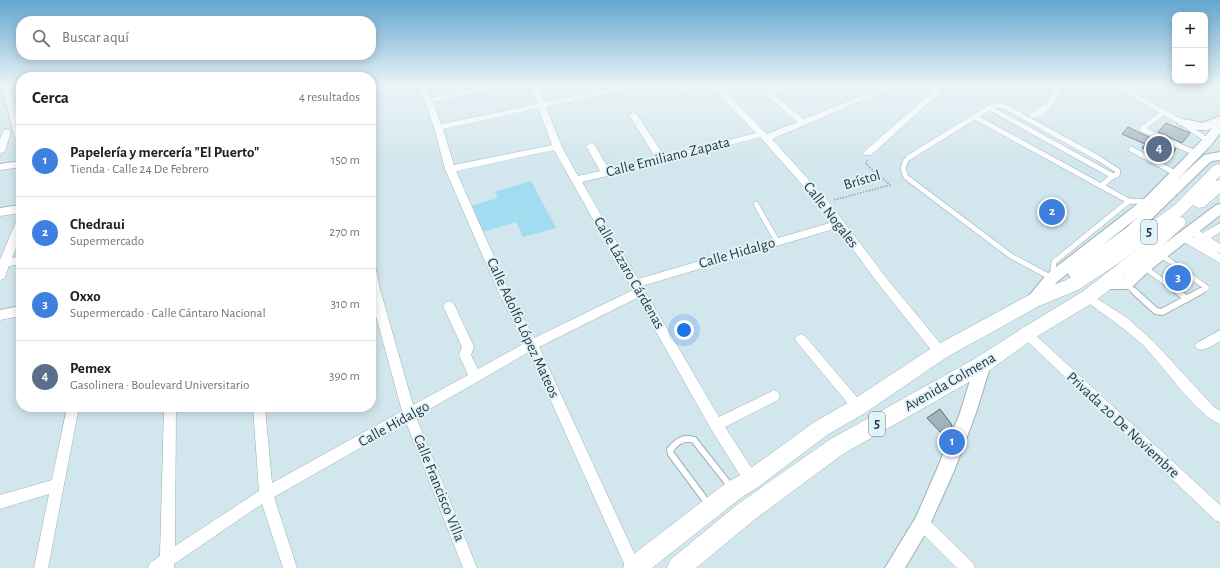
<!DOCTYPE html>
<html lang="es">
<head>
<meta charset="utf-8">
<style>
	body { margin:0; font-family:"Alegreya Sans",sans-serif; background:#f2f2f2; color:#202124 }
	.controls { position:absolute; right:12px; top:12px; display:grid; overflow:hidden; border-radius:8px; box-shadow:0 2px 10px #0003 }
	.controls button { width:36px; height:36px; display:grid; place-items:center; padding:0; border:0; border-bottom:1px solid #e0e0e0; background:#fff; color:#202124; font:20px sans-serif }
	.you { position:absolute; left:684px; top:330px; width:14px; height:14px; margin:-10px; border:3px solid #fff; border-radius:50%; background:#1a73e8; box-shadow:0 0 0 6px #1a73e833 }
	.badge { display:grid; place-items:center; width:26px; height:26px; border-radius:50%; background:#9d3710; color:#fff; font-size:13px; font-weight:700 }
	.pin { position:absolute; translate:-50% -50%; border:2px solid #fff; box-shadow:0 1px 4px #0006 }
	.list { margin:0; padding:0; list-style:none }
	h2 { display:flex; justify-content:space-between; align-items:center; height:52px; margin:0; padding:0 16px; font-size:17px }
	h2 small { font-size:13px; font-weight:400; color:#757577 }
	.list li { display:grid; grid-template-columns:26px 1fr auto; gap:12px; align-items:center; box-sizing:border-box; height:72px; padding:0 16px; border-top:1px solid #e0e0e0 }
	.list b { display:block; font-size:15px; white-space:nowrap }
	.list p { margin:0; font-size:13px; white-space:nowrap; color:#757577 }
	.list em { font-size:13px; font-style:normal; color:#757577 }
	.icon { flex:none; width:22px; height:22px; fill:none; stroke:currentColor; stroke-width:2; stroke-linecap:round; stroke-linejoin:round }
	.map { position:relative; flex:none; width:1220px; height:568px; overflow:hidden }
	.search { position:absolute; background:#fff; box-shadow:0 2px 10px #0003; left:16px; top:16px; width:360px; height:44px; display:flex; align-items:center; gap:10px; box-sizing:border-box; padding:0 14px; border-radius:16px; color:#757577; font-size:15px }
	.panel { position:absolute; background:#fff; box-shadow:0 2px 10px #0003; left:16px; top:72px; width:360px; height:340px; border-radius:16px }
	.map>svg:first-child { display:block }
</style>
</head>
<body>
<div class="map">
<svg width="1220" height="568" viewBox="0 0 1220 568">
	<rect width="100%" height="100%" fill="#d2e6ed"/>
	<path fill="#a2dcf0" d="M531,181L556,228L523,237L516,222L479,233L467,207L498,198L495,192Z"/>
	<path fill="#a1b4bb" stroke="#596b71" d="M1166,123L1190,133L1182,143L1158,132Z
		M1128,127L1140,133L1176,149L1168,160L1142,148L1145,144L1122,134Z
		M940,409L952,425L951,432L945,437L927,418Z"/>
	<g fill="none" stroke-linecap="round" stroke-linejoin="round">
		<defs>
			<path id="service-far1" d="M1116,85L1183,123L1208,141
				M998,105L1006,107L1098,158L1118,171L1117,175L1113,176L1101,186L1129,201L1054,262L1052,278L1011,256L906,177C902,170 903,164 908,158L992,106Z
				M990,108L1113,176
				M1164,112L1142,129L1195,153
				M975,117L1101,186
				M1131,149L1175,173
				M1129,201L1148,202
				M756,204L777,241
				M1160,254L1207,288L1199,292
				M1144,267L1178,292
				M1126,284L1135,292"/>
			<path id="service" d="M1134,291L1156,311L1162,312L1201,291
				M1177,291L1187,299
				M709,505L671,454L670,450C676,442 684,436 694,440L731,487"/>
			<path id="minor" d="M2,85H10L21,126V138H16L14,136Z
				M418,85H426L431,98L485,85H501L500,87L433,102L441,124L537,104L530,85H538L545,102L624,85H641L637,87L546,107L562,147L578,176L600,171L586,146L591,143L594,144L609,169L656,158L629,115L633,112L636,113L664,156L756,133L710,85H719L767,134L797,122L768,97V91L780,85H791L775,94L776,96L804,119L887,85H899L772,139L828,201L888,280L944,348L946,352L944,356L940,357L936,356L880,286L837,228L642,286L719,417L770,392L774,390L778,392L780,396L778,400L725,427L756,475L758,480L756,485L751,487L746,485L711,429L637,298L539,347L641,568H626L529,352L416,417L477,568H463L406,422L274,497L297,568H283L262,504L174,564V568H148L150,563L160,556L164,407H176L175,546L259,491L253,407H265L272,483L402,411L371,298V265L375,266L376,269L380,289L413,405L468,375L459,355L462,347L443,306L445,303L449,301L453,303L455,306L474,347L471,355L478,369L525,343L501,298L445,169L434,127ZM538,108L552,145L454,165L443,129ZM760,137L820,205L833,222L638,279L582,182L662,163ZM554,150L633,290L534,338L512,297L456,171Z
				M669,85H699L698,87L680,91Z
				M929,85H938L942,91L871,155H865L863,153L865,151L933,91Z
				M1052,85H1060C1062,98 1043,121 1031,118L1030,116L1031,114C1041,106 1054,100 1052,85Z
				M7,129L11,132L5,151L0,154V139L4,130Z
				M21,161V167L0,170V164Z
				M21,205V213L0,216V208Z
				M21,218V235L12,258L21,256V264L9,266L4,279L0,280V260L16,222L17,219Z
				M1220,223V232L1211,238L1220,244V253L1217,252L1220,254V263L1180,240L1179,237L1180,234L1184,233L1195,238L1186,231L1187,228H1195L1203,233Z
				M1088,293L1126,317L1153,341L1213,406L1220,411V424C1198,416 1163,366 1145,347C1126,329 1105,315 1084,300L1082,297L1084,294Z
				M21,306V316L0,320V310Z
				M1027,329L1031,331L1220,505V522L1215,520L1023,337L1021,334L1023,331Z
				M1220,330V341C1213,345 1205,352 1197,349L1195,346L1197,343Z
				M801,334L805,336L862,403L864,407L862,411L858,413L854,411L797,342L795,339L797,336Z
				M67,407H79L48,568H34L49,494L0,509V495L52,480Z
				M922,516L927,518L973,563L975,568H957L917,528L915,523L917,518Z"/>
			<path id="tertiary" d="M1220,116V133L1212,144L1177,180L1204,155L1220,152V160L1212,161L1207,165L1136,234L1080,277L1075,278L1070,277L1068,273L1057,282L1038,305L1033,307L1028,305L1026,301L1028,297L1047,274L1144,199L1204,138L1212,128C1203,133 1189,128 1179,125L1177,123L1179,121L1183,119L1203,123ZM1138,217L1126,228L1101,246Z
				M1220,204V215L1149,271L1131,288L1126,289H1106L1101,288L1099,284L1101,280L1106,279H1123L1139,263L1216,205Z
				M983,357L988,359L991,364L976,413L954,471L928,529L905,568H885L916,517L937,469L960,413L975,364L978,359Z"/>
			<path id="primary" d="M1218,164L1220,165V176L1215,181L1220,180V193L1204,207L1199,208L1193,205L1180,217L1184,218L1186,222L1184,226L1149,258L1094,302L1033,339L990,370L843,454L754,520L696,568H667L670,560L738,504L829,440L976,358L1021,329L1082,292L1139,248L1119,263L1078,290L1039,306L947,357L865,413L827,435L758,487L742,497L652,568H623L626,560L726,483L744,473L813,423L851,401L933,347L1027,296L1066,280L1107,255L1176,204L1213,166Z"/>
		</defs>
		<use href="#service-far1" stroke="#9db0b7" stroke-width="6"/>
		<use href="#service" stroke="#9db0b7" stroke-width="8"/>
		<use href="#minor" stroke="#9db0b7" stroke-width="1"/>
		<use href="#tertiary" stroke="#9db0b7" stroke-width="2"/>
		<use href="#primary" stroke="#9db0b7" stroke-width="1"/>
		<path stroke="#96a5ab" stroke-width="1.5" stroke-dasharray="1.5 1.5" stroke-linecap="butt" d="M834,200L890,185L866,164L867,160"/>
		<use href="#service-far1" stroke="#fff" stroke-width="5"/>
		<use href="#service" stroke="#fff" stroke-width="6"/>
		<use href="#minor" fill="#fff" fill-rule="evenodd"/>
		<use href="#tertiary" fill="#fff" fill-rule="evenodd"/>
		<use href="#primary" fill="#fff" fill-rule="evenodd"/>
	</g>
	<linearGradient id="sky" x2="0" y2="1"><stop stop-color="#63a6cf"/><stop offset="0.52" stop-color="#ebf4f7"/><stop offset="1" stop-color="#ebf4f7" stop-opacity="0"/></linearGradient>
	<rect width="1220" height="165" fill="url(#sky)"/>
	<g text-anchor="middle" dominant-baseline="central" stroke-width="4" stroke-linejoin="round" paint-order="stroke">
		<g fill="#dff3fa" stroke="#646f74" stroke-width="1">
			<rect x="1141" y="220" width="16" height="24" rx="3"/>
			<rect x="869" y="412" width="16" height="24" rx="3"/>
		</g>
		<g font-size="14" font-weight="bold" fill="#30373a">
			<text x="1149" y="232">5</text>
			<text x="877" y="424">5</text>
		</g>
		<g font-size="15" fill="#30373a" stroke="#dff3fa">
			<text transform="translate(668 157) rotate(-14)">Calle Emiliano Zapata</text>
			<text transform="translate(862 180) rotate(-17)">Brístol</text>
			<text transform="translate(831 215) rotate(52)">Calle Nogales</text>
			<text transform="translate(737 253) rotate(-16)">Calle Hidalgo</text>
			<text transform="translate(629 273) rotate(60)">Calle Lázaro Cárdenas</text>
			<text transform="translate(523 328) rotate(65)">Calle Adolfo López Mateos</text>
			<text transform="translate(950 382) rotate(-30)">Avenida Colmena</text>
			<text transform="translate(394 424) rotate(-29)">Calle Hidalgo</text>
			<text transform="translate(1123 425) rotate(43)">Privada 20 De Noviembre</text>
			<text transform="translate(439 488) rotate(68)">Calle Francisco Villa</text>
		</g>
	</g>
</svg>
<div class="controls">
<button>+</button>
<button>−</button>
</div>
<div class="you"></div>
<div class="pin badge" style="left:952px;top:442px;background:#3f7fe0">1</div>
<div class="pin badge" style="left:1052px;top:212px;background:#3f7fe0">2</div>
<div class="pin badge" style="left:1178px;top:278px;background:#3f7fe0">3</div>
<div class="pin badge" style="left:1159px;top:149px;background:#5c6f8a">4</div>
<div class="search"><svg class="icon" aria-label="search" viewBox="0 0 24 24"><circle cx="10" cy="10" r="6"/><path d="M15 15l6 6"/></svg>Buscar aquí</div>
<section class="panel">
<h2>Cerca<small>4 resultados</small></h2>
<ul class="list">
<li><span class="badge" style="background:#3f7fe0">1</span><div><b>Papelería y mercería &quot;El Puerto&quot;</b><p>Tienda · Calle 24 De Febrero</p></div><em>150 m</em></li>
<li><span class="badge" style="background:#3f7fe0">2</span><div><b>Chedraui</b><p>Supermercado</p></div><em>270 m</em></li>
<li><span class="badge" style="background:#3f7fe0">3</span><div><b>Oxxo</b><p>Supermercado · Calle Cántaro Nacional</p></div><em>310 m</em></li>
<li><span class="badge" style="background:#5c6f8a">4</span><div><b>Pemex</b><p>Gasolinera · Boulevard Universitario</p></div><em>390 m</em></li>
</ul>
</section>
</div>
</body>
</html>
